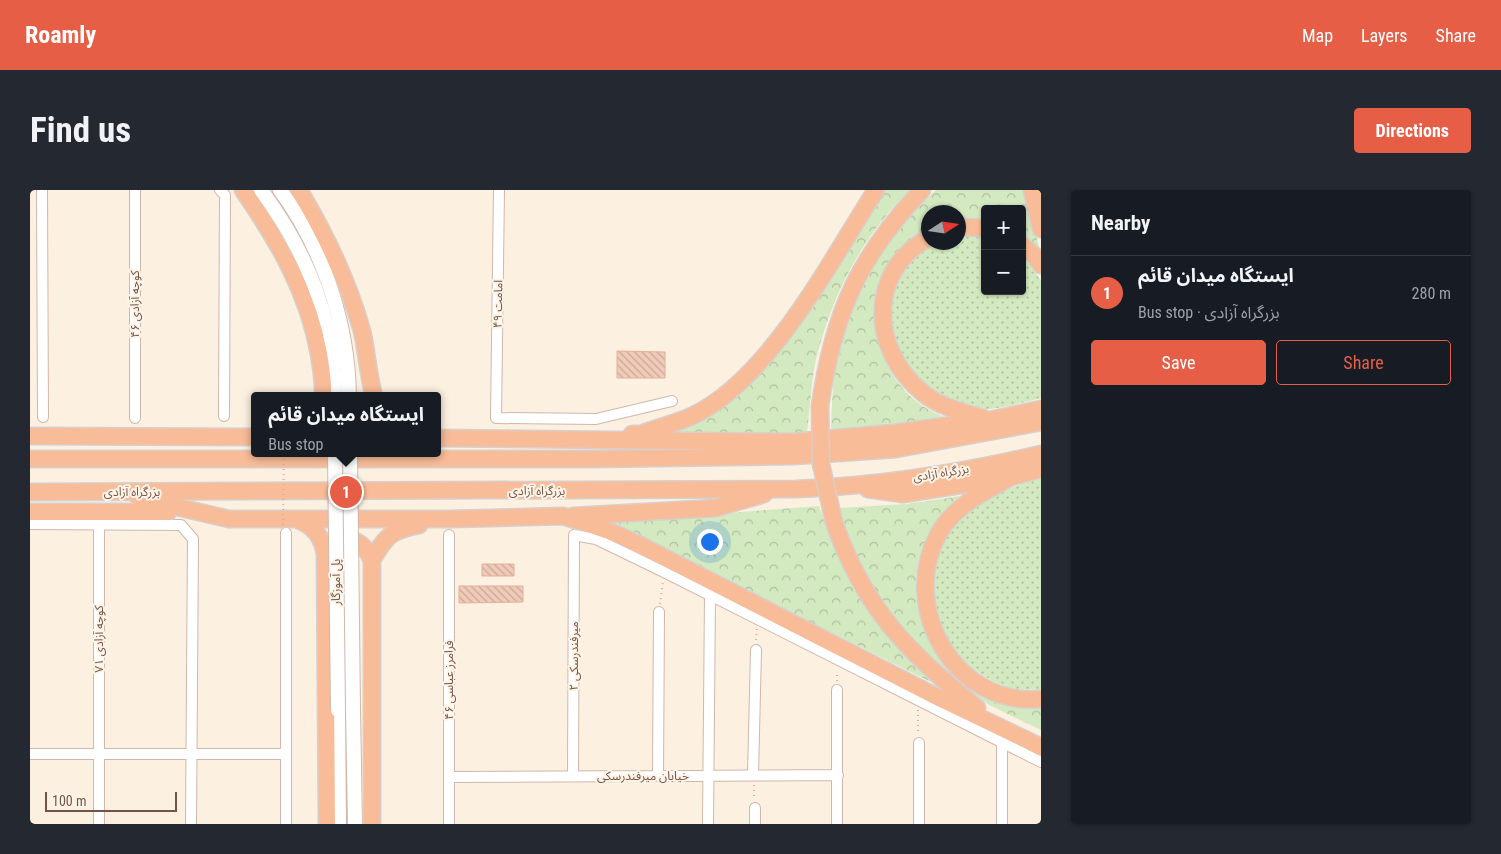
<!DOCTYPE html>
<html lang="en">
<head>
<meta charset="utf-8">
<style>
	body { margin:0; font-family:"Roboto Condensed","Noto Sans Arabic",sans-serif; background:#242831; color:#f1f3f6 }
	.controls { position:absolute; right:15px; top:15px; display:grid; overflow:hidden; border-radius:5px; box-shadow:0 1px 4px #0004 }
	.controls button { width:45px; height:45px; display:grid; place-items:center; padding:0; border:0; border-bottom:1px solid #363941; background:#171b24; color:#f1f3f6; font:25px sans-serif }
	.compass { position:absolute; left:891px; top:15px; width:45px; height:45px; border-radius:50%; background:#171b24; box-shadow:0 1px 4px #0004; rotate:78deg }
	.scale { position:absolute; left:15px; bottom:12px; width:132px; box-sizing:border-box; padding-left:5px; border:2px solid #735448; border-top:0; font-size:14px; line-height:18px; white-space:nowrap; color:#735448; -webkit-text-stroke:4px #fff4e7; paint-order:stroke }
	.you { position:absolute; left:679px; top:351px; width:18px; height:18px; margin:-12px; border:4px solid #fff; border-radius:50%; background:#1a73e8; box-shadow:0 0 0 8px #1a73e833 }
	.badge { display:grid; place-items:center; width:32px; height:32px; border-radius:50%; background:#e65e46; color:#fff; font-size:16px; font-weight:700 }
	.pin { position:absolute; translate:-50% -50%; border:2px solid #fff; box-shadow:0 1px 5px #0006 }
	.popup { position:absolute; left:221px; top:202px; width:190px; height:65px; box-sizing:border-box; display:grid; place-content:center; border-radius:5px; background:#171b24; filter:drop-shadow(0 1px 4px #0005); font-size:16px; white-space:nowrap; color:#9ea1a6 }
	.popup b { font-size:19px; color:#f1f3f6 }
	.popup::after { content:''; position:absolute; left:50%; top:100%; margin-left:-10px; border:10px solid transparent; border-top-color:#171b24 }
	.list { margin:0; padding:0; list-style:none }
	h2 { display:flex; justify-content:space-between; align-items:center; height:65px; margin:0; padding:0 20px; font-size:21px }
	h2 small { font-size:16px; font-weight:400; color:#9ea1a6 }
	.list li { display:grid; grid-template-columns:32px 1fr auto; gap:15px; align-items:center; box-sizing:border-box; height:70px; padding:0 20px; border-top:1px solid #363941 }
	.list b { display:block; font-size:19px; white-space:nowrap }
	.list p { margin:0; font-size:16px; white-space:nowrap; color:#9ea1a6 }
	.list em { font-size:16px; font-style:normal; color:#9ea1a6 }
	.actions { display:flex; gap:10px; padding:15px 20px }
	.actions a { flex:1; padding:11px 0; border:1px solid #e65e46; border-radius:5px; text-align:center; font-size:18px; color:#e65e46 }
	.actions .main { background:#e65e46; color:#fff }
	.map { position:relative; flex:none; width:1011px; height:634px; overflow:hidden; border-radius:5px }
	header { display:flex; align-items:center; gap:30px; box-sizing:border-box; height:70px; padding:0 25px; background:#e65e46; color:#fff }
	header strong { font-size:24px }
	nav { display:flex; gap:28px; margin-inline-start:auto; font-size:18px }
	.intro { display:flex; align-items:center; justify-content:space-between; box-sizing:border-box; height:120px; padding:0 30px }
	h1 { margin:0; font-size:35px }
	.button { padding:12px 22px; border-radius:5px; background:#e65e46; color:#fff; font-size:18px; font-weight:700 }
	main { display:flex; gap:30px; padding:0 30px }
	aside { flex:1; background:#171b24; border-radius:5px; box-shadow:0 1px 4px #0004 }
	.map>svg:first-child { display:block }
</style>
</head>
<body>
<header>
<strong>Roamly</strong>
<nav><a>Map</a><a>Layers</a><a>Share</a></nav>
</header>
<div class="intro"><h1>Find us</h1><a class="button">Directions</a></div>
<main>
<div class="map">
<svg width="1011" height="634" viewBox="0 0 1011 634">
	<defs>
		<pattern id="grass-dots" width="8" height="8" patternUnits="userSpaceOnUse" patternTransform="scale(1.25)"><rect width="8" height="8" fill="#d3e9c0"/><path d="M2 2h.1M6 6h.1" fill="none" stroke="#b0bf9e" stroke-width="1.8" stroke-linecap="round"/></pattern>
		<pattern id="forest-crowns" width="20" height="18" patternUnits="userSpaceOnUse" patternTransform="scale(1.25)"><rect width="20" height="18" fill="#d3e9c0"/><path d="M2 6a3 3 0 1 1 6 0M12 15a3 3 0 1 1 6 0" fill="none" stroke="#b0bf9e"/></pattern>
		<pattern id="building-back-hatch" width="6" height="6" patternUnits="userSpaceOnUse" patternTransform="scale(1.25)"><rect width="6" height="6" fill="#f1cbb9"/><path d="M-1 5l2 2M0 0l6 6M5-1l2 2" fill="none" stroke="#c8a798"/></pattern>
	</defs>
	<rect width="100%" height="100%" fill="#fcf0e1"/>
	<path fill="url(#grass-dots)" d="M929,46L955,47V101H992V69L1000,74L1011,91V208C984,215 961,222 933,218C866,209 830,102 889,63C894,59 900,54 906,53C913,51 921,53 928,52Z
		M1011,288V500C1002,499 989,501 981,498C946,487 914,460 904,424C901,415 903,403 904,394C904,371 909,348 926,330C948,308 981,297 1011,288Z"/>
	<path fill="url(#forest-crowns)" d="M855,0H880C832,46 802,105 786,169C781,193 780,218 777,242L762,244L622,246L667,232L714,198L752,158Z
		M906,0H995L1011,65L992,51V19H955V35L929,33L928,22H898V43C890,49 877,54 870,62C828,105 844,181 890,214C899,221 911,225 921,231L801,240C802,221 802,199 805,180C819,110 854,48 906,0Z
		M931,306C914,325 895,344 889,369C872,448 932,517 1011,516V540C985,527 957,516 933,498C924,491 916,482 908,475C859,429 829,382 809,318L877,314Z
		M789,316C805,362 825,405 855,443C869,461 887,477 903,493L612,348L565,328L671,325Z"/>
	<path fill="url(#building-back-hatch)" stroke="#e4b099" d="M587,161L635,162V188H587Z
		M452,374H484V386H452Z
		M429,396H493V412L429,413Z"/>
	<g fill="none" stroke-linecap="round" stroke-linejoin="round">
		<defs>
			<path id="minor" d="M12,0L13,227
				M190,0L195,5L194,226
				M469,0L466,228L566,229L642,211
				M105,228V0
				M0,334L151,335L163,349L161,634
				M69,334V634
				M807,500V634
				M972,552V634
				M0,564H256
				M723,585L726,460
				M543,586L544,345L566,349L634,382L1011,572
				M628,586L629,422
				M419,587L808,585
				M725,618V634
				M256,634V343
				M419,634V345
				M678,634L680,405
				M889,634V553"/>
			<path id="secondary" d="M231,0C276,60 304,130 305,206
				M250,0C293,59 318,133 319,206
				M323,519L325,634
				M308,520L309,634"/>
			<path id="trunk" d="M213,0C248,51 278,102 289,164C291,178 294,191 293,206
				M269,0C296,45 318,91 332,141C337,162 338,185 344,206
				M1002,0L1011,39
				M928,37L955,38
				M898,48C836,83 841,161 893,203C910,217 932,222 953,228
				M992,55L1005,66L1011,75
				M790,216C803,125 828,67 892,0
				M602,244H611C628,237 648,233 664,225C740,188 801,70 846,0
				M0,246L225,247
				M407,248L762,252L864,243L960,230L1011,219
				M0,269H562L763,266L866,259L1011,232
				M981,287C954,302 923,316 908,345C869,418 925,517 1011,509
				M838,299L873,304L981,287L1011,279
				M0,302L766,299C848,296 931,283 1011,264
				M109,308L199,329H420L533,326L579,341L608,354L903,505L1011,557
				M0,322H138
				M543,326L686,318L734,304
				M266,329C284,336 292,346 295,364L297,634
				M804,332C834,418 877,462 947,518
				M295,364C311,340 332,348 342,370V634
				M342,370C357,345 360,341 389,335"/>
		</defs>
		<use href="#minor" stroke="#cfb8ab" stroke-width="12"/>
		<use href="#secondary" stroke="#d2b8a8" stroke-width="16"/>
		<use href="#trunk" stroke="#d8cfcc" stroke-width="19"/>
		<path stroke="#d6ae9c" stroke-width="2" stroke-dasharray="1 4" stroke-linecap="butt" d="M630,414L633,392
			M726,450L727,438
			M807,491V481
			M888,520V543
			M724,595V610"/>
		<use href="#minor" stroke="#fff" stroke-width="10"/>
		<use href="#secondary" stroke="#fff" stroke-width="14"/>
		<use href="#trunk" stroke="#f8bc98" stroke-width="16"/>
		<defs>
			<path id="secondary-bridge" d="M305,263L308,520
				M320,263L323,519"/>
			<path id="trunk-bridge" d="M790,216L791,274L804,332"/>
		</defs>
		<use href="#secondary-bridge" stroke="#d2b8a8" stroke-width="16" stroke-linecap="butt"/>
		<use href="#trunk-bridge" stroke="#d8cfcc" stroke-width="19" stroke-linecap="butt"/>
		<path stroke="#d6ae9c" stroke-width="2" stroke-dasharray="1 4" stroke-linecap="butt" d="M253,335L254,263"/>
		<use href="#secondary-bridge" stroke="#fff" stroke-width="14"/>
		<use href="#trunk-bridge" stroke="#f8bc98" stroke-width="16"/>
	</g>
	<g text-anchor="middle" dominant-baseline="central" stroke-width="4" stroke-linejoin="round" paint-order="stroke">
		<g font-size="12" fill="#735448" stroke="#fff4e7">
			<text transform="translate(105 114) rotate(-90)">کوچه آزادی ۴۶</text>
			<text transform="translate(468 114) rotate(-89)">امامت ۴۹</text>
			<text transform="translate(911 283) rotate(-9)">بزرگراه آزادی</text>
			<text x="507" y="301">بزرگراه آزادی</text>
			<text x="102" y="302">بزرگراه آزادی</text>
			<text transform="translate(306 392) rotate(-90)">پل آموزگار</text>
			<text transform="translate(69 449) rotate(-90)">کوچه آزادی ۷۱</text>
			<text transform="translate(544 466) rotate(-90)">میرفندرسکی ۲</text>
			<text transform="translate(419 490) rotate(-90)">فرامرز عباسی ۴۶</text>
			<text x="613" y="586">خیابان میرفندرسکی</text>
		</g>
	</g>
</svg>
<div class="controls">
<button>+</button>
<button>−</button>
</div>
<svg class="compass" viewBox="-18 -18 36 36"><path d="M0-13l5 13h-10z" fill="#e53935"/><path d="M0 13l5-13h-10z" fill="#9ea1a6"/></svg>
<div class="scale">100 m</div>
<div class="you"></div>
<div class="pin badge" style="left:316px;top:302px">1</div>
<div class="popup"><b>ایستگاه میدان قائم</b>Bus stop</div>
</div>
<aside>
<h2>Nearby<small></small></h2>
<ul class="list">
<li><span class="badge">1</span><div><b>ایستگاه میدان قائم</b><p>Bus stop · بزرگراه آزادی</p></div><em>280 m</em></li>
</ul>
<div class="actions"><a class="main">Save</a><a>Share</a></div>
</aside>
</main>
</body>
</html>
